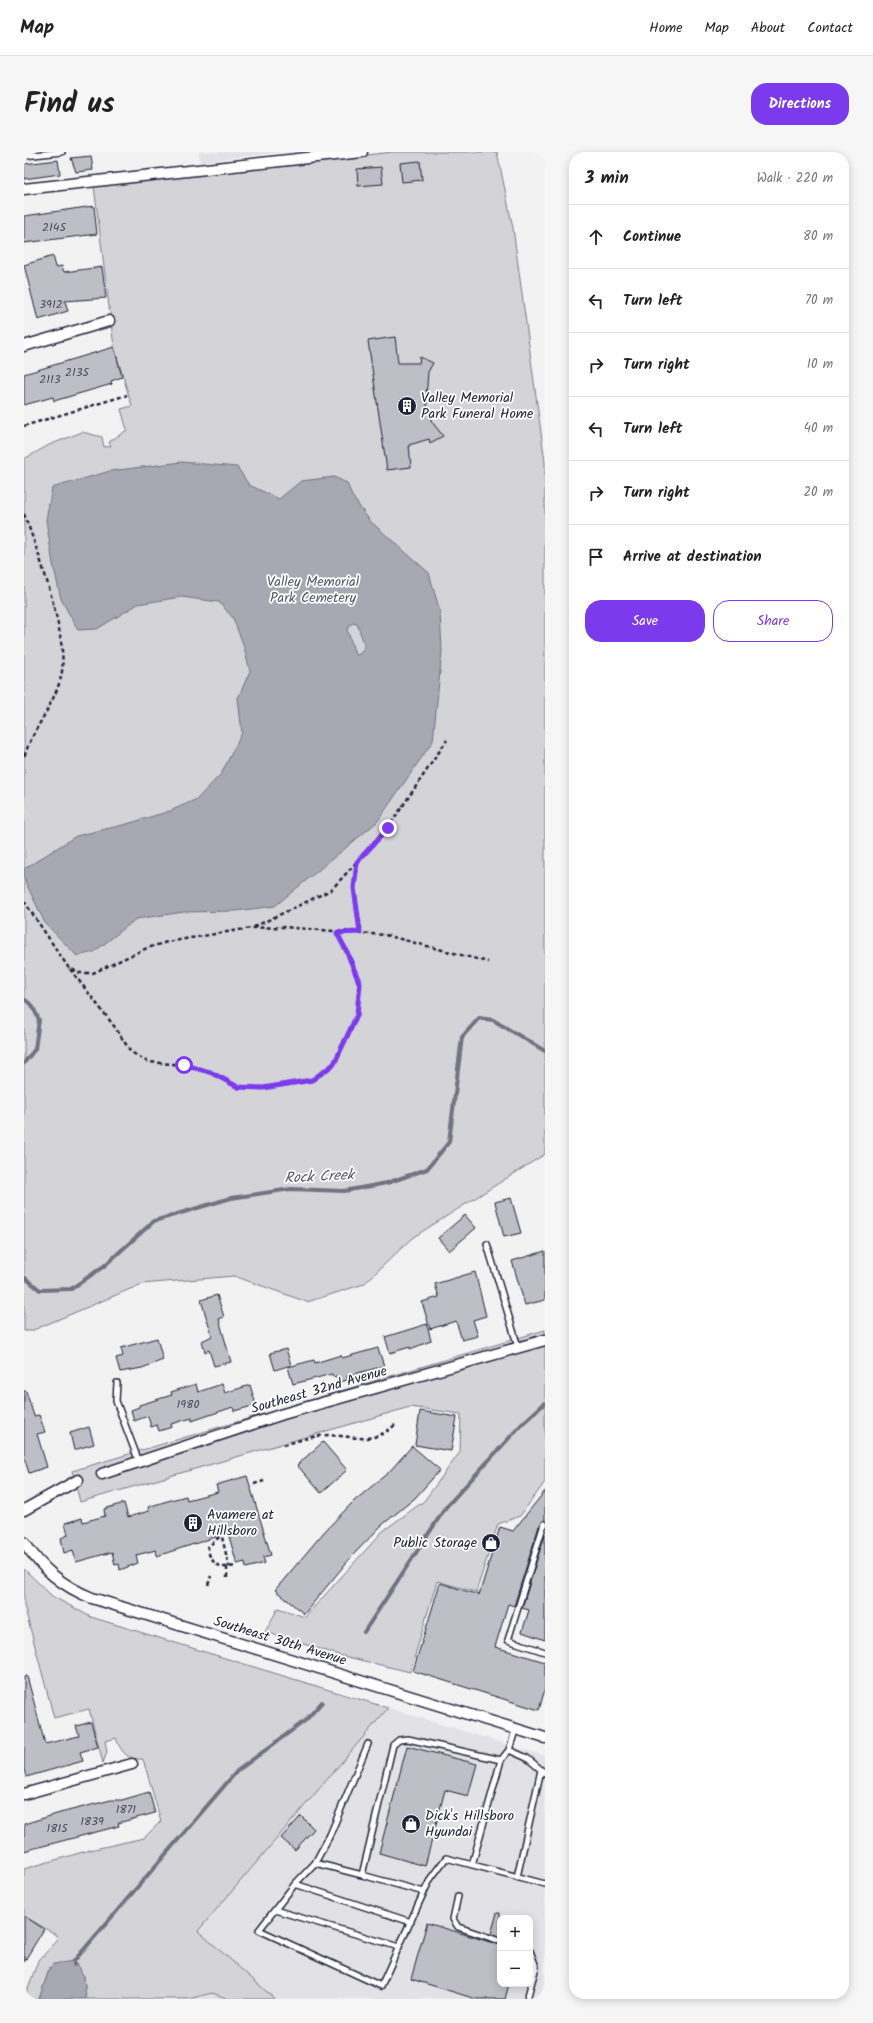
<!DOCTYPE html>
<html lang="en">
<head>
<meta charset="utf-8">
<style>
	body { margin:0; font-family:Kalam,sans-serif; background:#f6f6f6; color:#222 }
	.controls { position:absolute; right:12px; bottom:12px; display:grid; overflow:hidden; border-radius:8px; box-shadow:0 2px 10px #0003 }
	.controls button { width:36px; height:36px; display:grid; place-items:center; padding:0; border:0; border-bottom:1px solid #e0e0e0; background:#fff; color:#222; font:20px sans-serif }
	.stop { position:absolute; width:12px; height:12px; margin:-9px; border:3px solid #7c3aed; border-radius:50%; background:#fff }
	.stop.end { background:#7c3aed; border-color:#fff; box-shadow:0 1px 4px #0008 }
	.list { margin:0; padding:0; list-style:none }
	h2 { display:flex; justify-content:space-between; align-items:center; height:52px; margin:0; padding:0 16px; font-size:17px }
	h2 small { font-size:13px; font-weight:400; color:#767676 }
	.list li { display:grid; grid-template-columns:26px 1fr auto; gap:12px; align-items:center; box-sizing:border-box; height:64px; padding:0 16px; border-top:1px solid #e0e0e0 }
	.list b { display:block; font-size:15px; white-space:nowrap }
	.list em { font-size:13px; font-style:normal; color:#767676 }
	.actions { display:flex; gap:8px; padding:12px 16px }
	.actions a { flex:1; padding:9px 0; border:1px solid #7c3aed; border-radius:16px; text-align:center; font-size:14px; color:#7c3aed }
	.actions .main { background:#7c3aed; color:#fff }
	.icon { flex:none; width:22px; height:22px; fill:none; stroke:currentColor; stroke-width:2; stroke-linecap:round; stroke-linejoin:round }
	.map { position:relative; flex:none; width:521px; height:1847px; overflow:hidden; border-radius:16px }
	header { display:flex; align-items:center; gap:24px; box-sizing:border-box; height:56px; padding:0 20px; background:#fff; border-bottom:1px solid #e0e0e0 }
	header strong { font-size:19px }
	nav { display:flex; gap:22px; margin-inline-start:auto; font-size:14px }
	.intro { display:flex; align-items:center; justify-content:space-between; box-sizing:border-box; height:96px; padding:0 24px }
	h1 { margin:0; font-size:28px }
	.button { padding:10px 18px; border-radius:16px; background:#7c3aed; color:#fff; font-size:14px; font-weight:700 }
	main { display:flex; gap:24px; padding:0 24px }
	aside { flex:1; background:#fff; border-radius:16px; box-shadow:0 2px 10px #0003 }
	.map>svg:first-child { display:block }
</style>
</head>
<body>
<header>
<strong>Map</strong>
<nav><a>Home</a><a>Map</a><a>About</a><a>Contact</a></nav>
</header>
<div class="intro"><h1>Find us</h1><a class="button">Directions</a></div>
<main>
<div class="map">
<svg width="521" height="1847" viewBox="0 0 521 1847">
	<rect width="100%" height="100%" fill="#f2f2f3"/>
	<filter id="ink" filterUnits="userSpaceOnUse"><feTurbulence type="fractalNoise" baseFrequency=".025" numOctaves="2"/><feDisplacementMap in="SourceGraphic" scale="8" xChannelSelector="R" yChannelSelector="G"/><feConvolveMatrix kernelMatrix="1 2 1 2 8 2 1 2 1" color-interpolation-filters="sRGB"/></filter>
	<g filter="url(#ink)">
		<path fill="#e2e2e6" fill-rule="evenodd" d="M175,0H257L176,10Z
			M364,1556L521,1604V1826L516,1847H131L174,1779ZM476,1766H506V1832H476Z"/>
		<path fill="#d3d3d8" stroke="#7a7a8a" d="M369,0H473L489,76L521,310V1002L388,1086L340,1132L283,1150L210,1124L118,1132L7,1179H0V307L25,293L58,280L78,285L80,295L87,294L85,290L103,278L97,257L108,254L90,195L70,34Z
			M521,1178V1330L496,1364L474,1372L452,1440L413,1429L386,1520L315,1503L241,1480L254,1456L281,1465L359,1379L400,1349L436,1300L437,1262L386,1255L56,1350L48,1319Z
			M0,1417L28,1444L67,1465L364,1556L174,1779L251,1847H205L188,1841L165,1847H62L60,1824L26,1815L15,1847H0L14,1809L33,1789L32,1783L0,1764V1717L66,1698L120,1686L137,1669L119,1607C103,1608 97,1600 92,1586L81,1589L83,1600L79,1611L65,1557L30,1566L0,1453Z"/>
		<path fill="#a8a8b2" stroke="#727282" fill-rule="evenodd" d="M158,310L213,315L225,333L255,347L277,329L310,325L323,331L328,344L346,369L405,421L416,460L418,499L409,589L353,670L251,754L212,759L160,760L112,767L70,800L53,804L21,771L0,727V717L52,684L103,672L146,659L173,647L197,622L218,581L214,546L226,519L219,492L209,466L195,450L157,445L114,452L73,477L54,478L37,447L29,412L22,368L28,336L86,319ZM328,471L333,472L341,494L337,501L333,503L331,502L323,477Z
			M50,1809L60,1824L62,1847H15L26,1815L29,1812Z"/>
		<g fill="none" stroke-linecap="round" stroke-linejoin="round">
			<path stroke="#727282" stroke-width="4" d="M0,847L8,853L15,868L11,897L0,911
				M0,1125L16,1138L47,1137L80,1114L130,1069L207,1046L267,1037L320,1039L363,1031L403,1017L425,990L438,885L455,866L469,868L521,899
				M340,1480L422,1355L498,1272L521,1251
				M50,1813V1809L213,1619L282,1568L298,1550"/>
		</g>
		<path fill="#bebec6" stroke="#22223b" d="M67,4L69,18L52,20L47,6Z
			M34,8L36,22L0,27V12Z
			M396,9L398,28L378,30L376,11Z
			M357,15L359,32L334,34L333,17Z
			M70,54L73,82L0,91V64Z
			M29,104L32,115L38,114L40,120L78,115L82,146L41,149L44,159L14,168L0,113Z
			M371,185L374,211H395L396,205L409,211L404,220L402,246L404,259L408,270L419,284L406,291L405,287L385,293L387,315L363,318L344,189Z
			M90,195L98,225L87,229L88,232L30,249L29,245L0,253V222Z
			M487,1046L497,1081L480,1085L471,1050Z
			M441,1063L452,1076L425,1099L414,1086Z
			M521,1099V1148L501,1153L488,1109Z
			M451,1120L462,1164L449,1168L454,1184L438,1188L432,1169L406,1177L398,1150L415,1145L411,1132Z
			M193,1143L200,1165L195,1167L207,1210L190,1214L185,1198L181,1200L178,1189L188,1184L177,1148Z
			M403,1172L407,1189L386,1197V1195L366,1201L361,1185Z
			M133,1186L139,1208L118,1216L96,1220L92,1206L99,1204L97,1196Z
			M354,1196L360,1214L323,1224L324,1228L314,1230L312,1224L309,1225L308,1222L269,1232L264,1215L290,1208L291,1211L317,1203L318,1206Z
			M262,1197L267,1213L251,1218L246,1201Z
			M172,1232L174,1240L198,1232L201,1241L226,1233L232,1253L210,1259L209,1255L168,1269V1266L147,1272L148,1275L135,1279L133,1273L127,1275L124,1264L110,1269L107,1258L115,1255V1253L148,1243L147,1240Z
			M0,1239H2L10,1264L15,1263L21,1280L13,1282L23,1315L5,1321L0,1305Z
			M396,1259L433,1265L427,1299L391,1293Z
			M65,1275L70,1292L50,1298L46,1281Z
			M299,1290L323,1318L297,1341L273,1313Z
			M388,1294L416,1318L391,1346L358,1373L328,1404L280,1462L251,1438L300,1380L329,1350L365,1320Z
			M223,1324L247,1403L239,1405L241,1411L222,1416L221,1410L213,1412L204,1381L133,1404L132,1398L112,1403L114,1411L96,1418L95,1412L91,1413L88,1400L52,1410L49,1398L40,1401L37,1386L44,1383L41,1371L58,1366L59,1370L81,1364L80,1357L100,1351L104,1365L125,1359L124,1355L140,1350L162,1344L163,1348L194,1340L192,1333Z
			M521,1339V1368L515,1374L490,1454L484,1452L471,1495L521,1510V1537L515,1558L389,1519L416,1431L455,1443L476,1375L489,1379Z
			M521,1382V1488L498,1480L505,1458L498,1456Z
			M3,1524L21,1592L55,1584L52,1574L67,1570L74,1595L56,1600L59,1609L2,1625L0,1617V1525Z
			M383,1594L453,1612L444,1644L421,1638L401,1714L355,1701Z
			M125,1640L131,1661L94,1671L95,1674L0,1699V1672L36,1661L87,1648H98Z
			M277,1664L290,1677L271,1698L257,1686Z
			M473,1761H476V1785L467,1782Z
			M0,1764L20,1777L0,1810Z
			M403,1771L476,1793V1832H485L481,1847H452L387,1827Z"/>
		<g fill="none" stroke-linecap="round" stroke-linejoin="round">
			<defs>
				<path id="lane" d="M0,4L38,0
					M463,1092L494,1195
					M93,1231L92,1249L115,1310
					M521,1372L519,1375L484,1488L521,1500
					M492,1576L485,1598L477,1608L384,1587L375,1588L369,1593L338,1723L400,1740L407,1726L422,1706L521,1732
					M344,1592L306,1683L291,1711L271,1732L235,1778L357,1834L400,1740
					M485,1598L503,1606L521,1621
					M291,1711L338,1723
					M448,1713L477,1608
					M493,1725L517,1618
					M271,1732L387,1770
					M434,1744L429,1767L434,1775L476,1789
					M251,1758L375,1795
					M503,1847L512,1815L506,1799"/>
				<path id="street" d="M0,37L338,0
					M0,194L85,169
					M78,1322L259,1262L521,1188
					M0,1358L54,1328
					M0,1390C18,1417 38,1434 68,1446L521,1586
					M0,1642L108,1612"/>
			</defs>
			<use href="#lane" stroke="#22223b" stroke-width="8"/>
			<use href="#street" stroke="#22223b" stroke-width="13"/>
			<path stroke="#22223b" stroke-width="2.5" stroke-dasharray="4 3" stroke-linecap="butt" d="M0,274L103,243
				M0,362C14,399 46,488 37,525C30,553 9,577 0,605
				M333,711L330,736L337,780
				M0,749L44,815L55,821H69L123,796L143,790L227,776L259,775L361,783L464,810
				M230,775L307,738L364,676L423,588
				M46,817L90,874L107,900L124,910L160,913L186,920L214,935L239,936L289,928L310,912L333,863L335,832L323,800L313,781
				M260,1293C274,1289 289,1283 305,1283C333,1284 348,1294 372,1272
				M230,1332L240,1329
				M203,1415C192,1416 184,1406 184,1395L194,1386L198,1385L205,1415
				M203,1426V1415L213,1414
				M184,1433L187,1424"/>
			<use href="#lane" stroke="#fff" stroke-width="5"/>
			<use href="#street" stroke="#fff" stroke-width="10"/>
		</g>
	</g>
	<g fill="none" stroke-linecap="round" stroke-linejoin="round" filter="url(#ink)">
		<path stroke="#7c3aed" stroke-width="5" d="M160,913L186,920L214,935L239,936L288,928L310,912L333,863L336,832L323,800L313,781L336,780L330,736L333,710L364,676"/>
	</g>
	<defs>
		<symbol id="building-disc" viewBox="-11 -11 22 22"><circle r="9.5" fill="#22223b" stroke="#fff"/><path d="M-4-6H4V6H1V3H-1V6H-4ZM-2.5-4.3h1.7v1.8h-1.7ZM.8-4.3h1.7v1.8H.8ZM-2.5-1h1.7V.8h-1.7ZM.8-1h1.7V.8H.8Z" fill="#fff"/></symbol>
		<symbol id="shop-disc" viewBox="-11 -11 22 22"><circle r="9.5" fill="#22223b" stroke="#fff"/><path d="M-5-2.5h2.3a2.7 3.5 0 0 1 5.4 0H5L5.5 6h-11ZM-1.5-2.5h3a1.5 2.3 0 0 0-3 0Z" fill="#fff"/></symbol>
	</defs>
	<g fill-rule="evenodd">
		<use href="#building-disc" x="372" y="243" width="22" height="22"/>
		<use href="#building-disc" x="158" y="1360" width="22" height="22"/>
		<use href="#shop-disc" x="456" y="1380" width="22" height="22"/>
		<use href="#shop-disc" x="376" y="1661" width="22" height="22"/>
	</g>
	<g text-anchor="middle" dominant-baseline="central" stroke-width="3.5" stroke-linejoin="round" paint-order="stroke">
		<g font-size="12" fill="#49495e">
			<text x="30" y="75">2145</text>
			<text x="27" y="152">3912</text>
			<text x="53" y="220">2135</text>
			<text x="26" y="227">2113</text>
			<text x="164" y="1252">1980</text>
			<text x="102" y="1657">1871</text>
			<text x="68" y="1669">1839</text>
			<text x="33" y="1676">1815</text>
		</g>
		<g font-size="14" fill="#22223b" stroke="#fff" text-anchor="start">
			<text x="397" y="246">Valley Memorial<tspan x="397" dy="16">Park Funeral Home</tspan></text>
			<text x="183" y="1363">Avamere at<tspan x="183" dy="16">Hillsboro</tspan></text>
			<text x="453" y="1391" text-anchor="end">Public Storage</text>
			<text x="401" y="1664">Dick's Hillsboro<tspan x="401" dy="16">Hyundai</tspan></text>
		</g>
		<g font-size="14" fill="#57576a" stroke="#fff">
			<text x="289" y="430">Valley Memorial<tspan x="289" dy="16">Park Cemetery</tspan></text>
		</g>
		<g font-size="14" fill="#22223b" stroke="#fff">
			<text transform="translate(295 1238) rotate(-16)">Southeast 32nd Avenue</text>
			<text transform="translate(256 1489) rotate(17)">Southeast 30th Avenue</text>
		</g>
		<g font-size="15" font-style="italic" fill="#58586b" stroke="#fff">
			<text transform="translate(295 1025) rotate(-3)">Rock Creek</text>
		</g>
	</g>
</svg>
<div class="controls">
<button>+</button>
<button>−</button>
</div>
<div class="stop" style="left:160px;top:913px"></div>
<div class="stop end" style="left:364px;top:676px"></div>
</div>
<aside>
<h2>3 min<small>Walk · 220 m</small></h2>
<ul class="list">
<li><svg class="icon" aria-label="ahead" viewBox="0 0 24 24"><path d="M12 20V5M6 11l6-6 6 6"/></svg><div><b>Continue</b></div><em>80 m</em></li>
<li><svg class="icon" aria-label="left" viewBox="0 0 24 24"><path d="M17 20v-9H6M10 6l-5 5 5 5"/></svg><div><b>Turn left</b></div><em>70 m</em></li>
<li><svg class="icon" aria-label="right" viewBox="0 0 24 24"><path d="M7 20v-9h11M14 6l5 5-5 5"/></svg><div><b>Turn right</b></div><em>10 m</em></li>
<li><svg class="icon" aria-label="left" viewBox="0 0 24 24"><path d="M17 20v-9H6M10 6l-5 5 5 5"/></svg><div><b>Turn left</b></div><em>40 m</em></li>
<li><svg class="icon" aria-label="right" viewBox="0 0 24 24"><path d="M7 20v-9h11M14 6l5 5-5 5"/></svg><div><b>Turn right</b></div><em>20 m</em></li>
<li><svg class="icon" aria-label="arrive" viewBox="0 0 24 24"><path d="M6 21V4h12l-3 4 3 4H6"/></svg><div><b>Arrive at destination</b></div></li>
</ul>
<div class="actions"><a class="main">Save</a><a>Share</a></div>
</aside>
</main>
</body>
</html>
